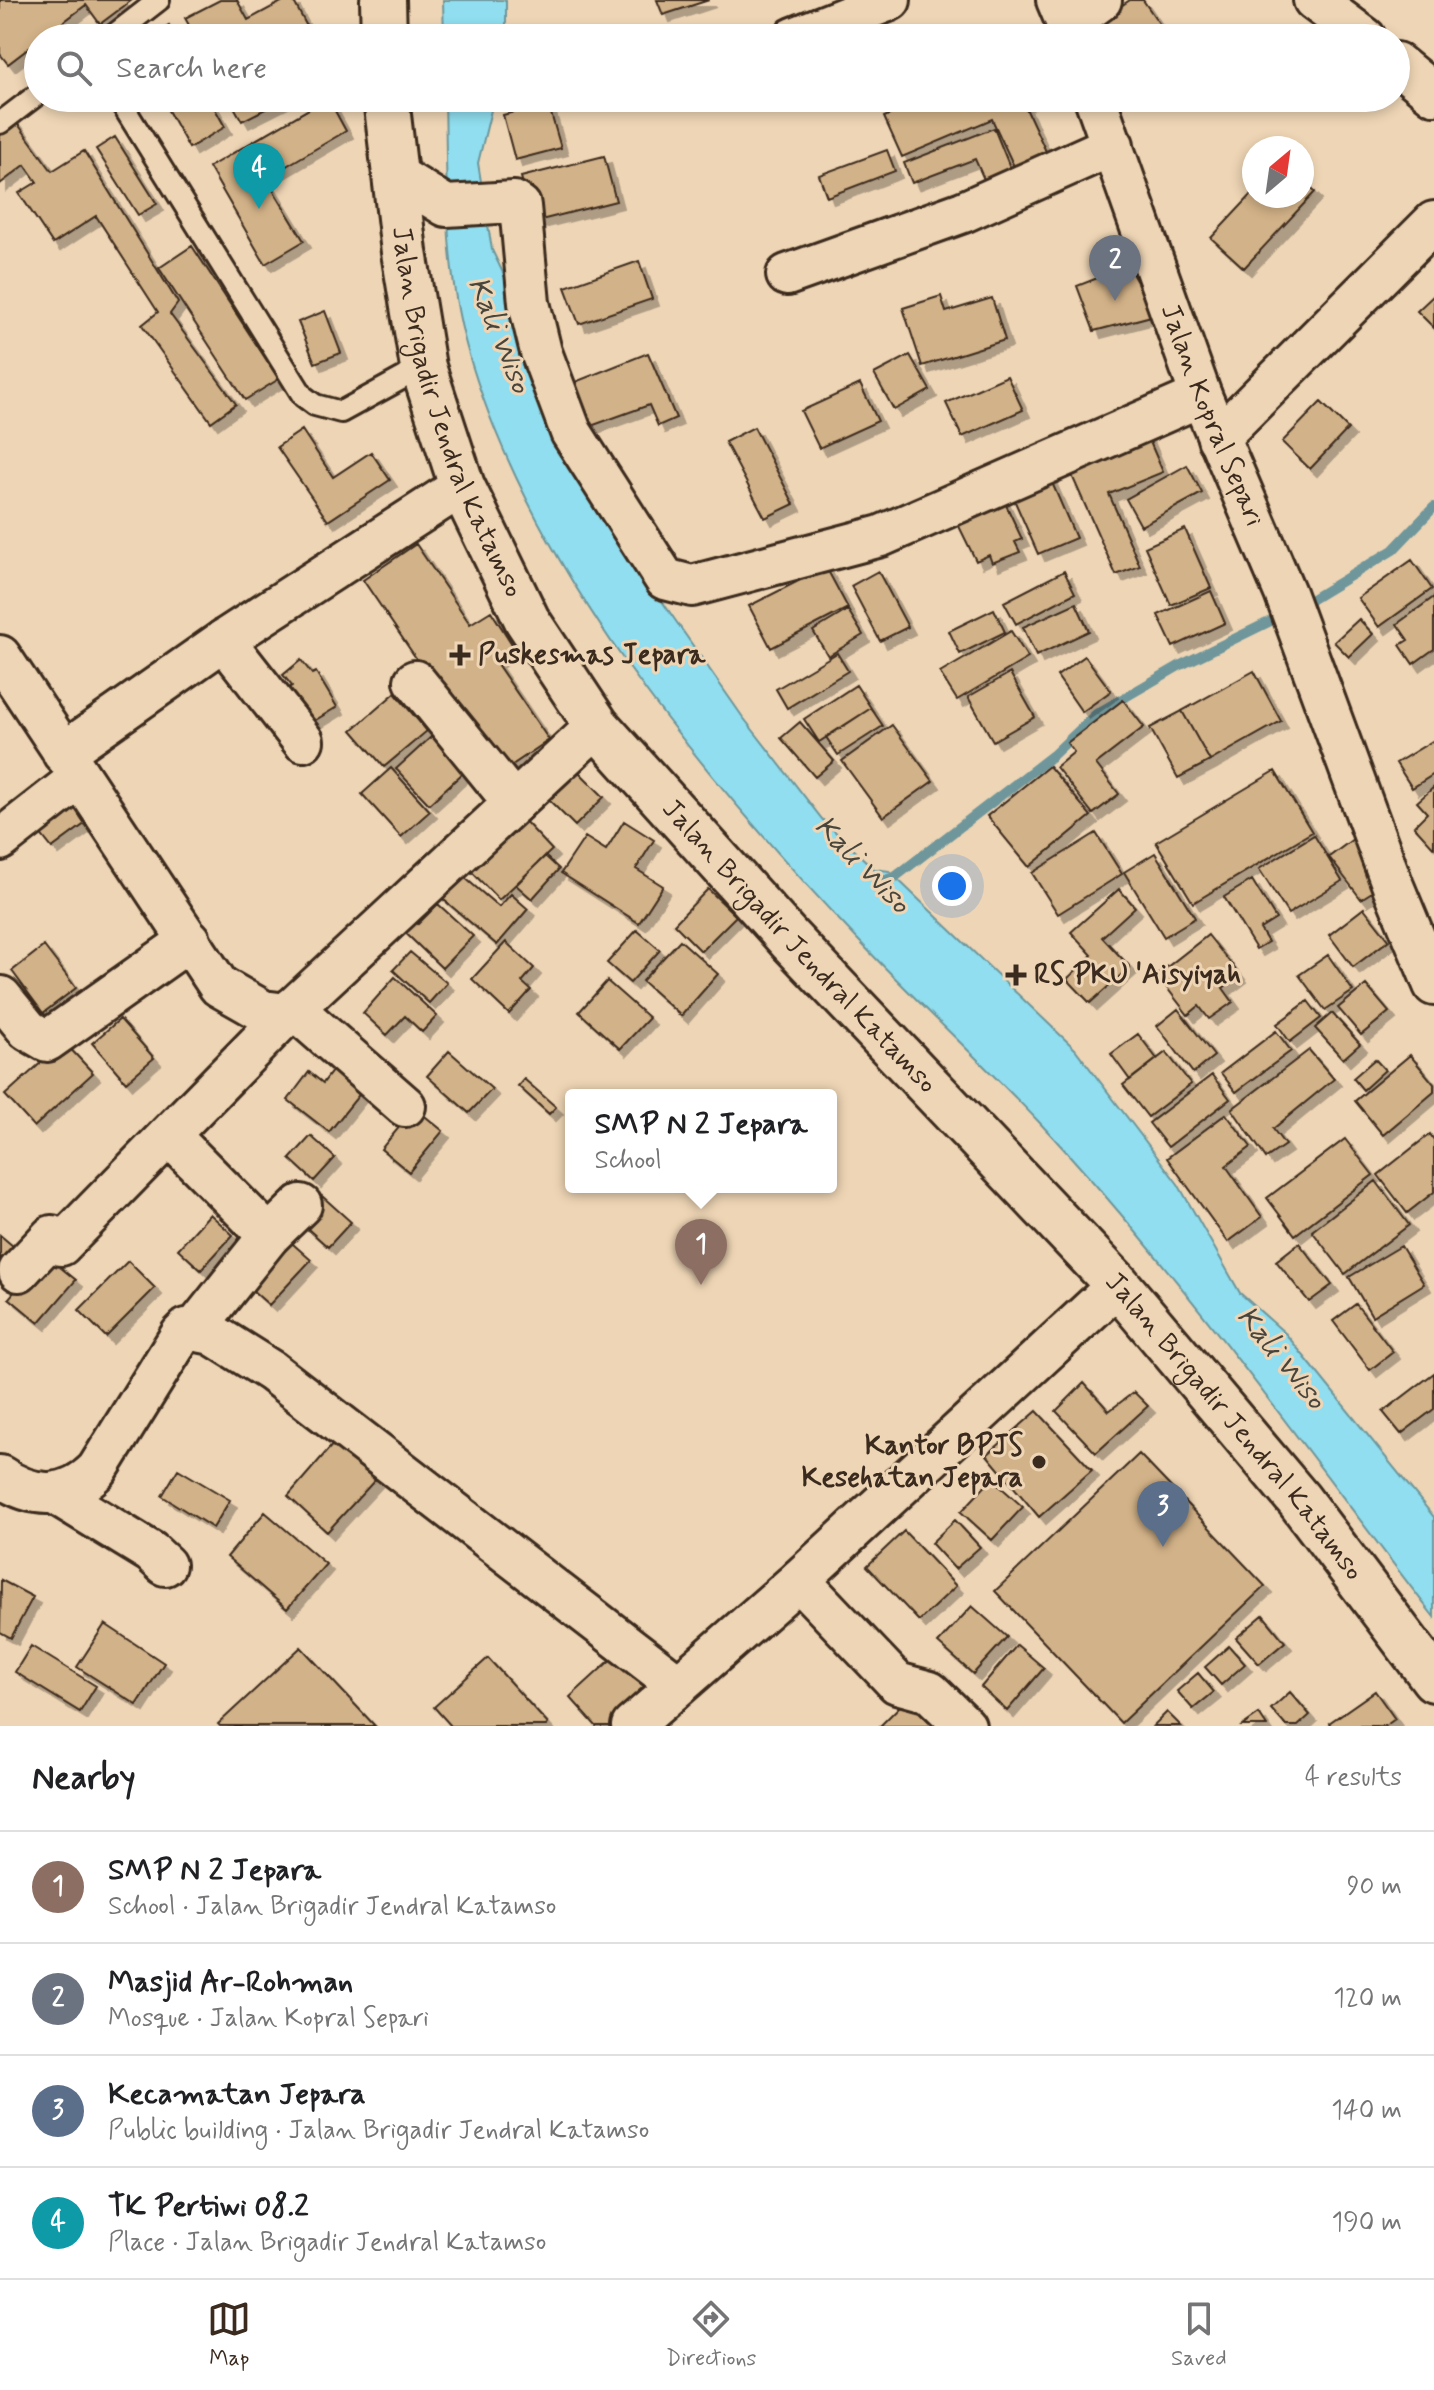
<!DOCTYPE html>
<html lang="en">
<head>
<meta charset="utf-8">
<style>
	body { margin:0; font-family:Mynerve,sans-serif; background:#f6f6f6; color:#202124 }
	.compass { position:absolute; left:1242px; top:136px; width:72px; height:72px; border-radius:50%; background:#fff; box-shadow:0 4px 12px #0003; rotate:29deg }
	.you { position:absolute; left:952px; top:886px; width:28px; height:28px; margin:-20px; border:6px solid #fff; border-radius:50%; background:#1a73e8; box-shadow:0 0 0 12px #1a73e833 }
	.badge { display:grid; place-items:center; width:52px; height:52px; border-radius:50%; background:#3b2a1e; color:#fff; font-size:26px; font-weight:700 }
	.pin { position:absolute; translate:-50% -66px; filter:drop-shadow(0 2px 4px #0008) }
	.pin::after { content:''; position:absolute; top:42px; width:28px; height:24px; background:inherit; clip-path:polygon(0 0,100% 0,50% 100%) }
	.popup { position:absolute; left:565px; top:1089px; width:272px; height:104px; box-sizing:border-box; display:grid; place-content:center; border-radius:8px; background:#fff; filter:drop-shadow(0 2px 6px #0005); font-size:26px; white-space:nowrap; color:#757577 }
	.popup b { font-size:30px; color:#202124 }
	.popup::after { content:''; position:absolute; left:50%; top:100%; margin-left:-16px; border:16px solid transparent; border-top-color:#fff }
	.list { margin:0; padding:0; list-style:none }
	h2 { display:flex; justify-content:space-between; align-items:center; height:104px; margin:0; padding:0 32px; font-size:34px }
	h2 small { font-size:26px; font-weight:400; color:#757577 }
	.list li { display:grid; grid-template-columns:52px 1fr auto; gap:24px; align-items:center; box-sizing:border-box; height:112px; padding:0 32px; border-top:2px solid #e0e0e0 }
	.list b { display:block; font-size:30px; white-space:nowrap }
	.list p { margin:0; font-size:26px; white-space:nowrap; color:#757577 }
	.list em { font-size:26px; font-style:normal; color:#757577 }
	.icon { flex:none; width:44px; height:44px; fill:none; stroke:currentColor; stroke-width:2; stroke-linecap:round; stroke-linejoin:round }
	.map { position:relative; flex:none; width:1434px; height:1726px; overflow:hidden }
	.search { position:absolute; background:#fff; box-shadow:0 4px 12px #0003; left:24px; right:24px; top:24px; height:88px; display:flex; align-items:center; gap:20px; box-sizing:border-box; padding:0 28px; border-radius:44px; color:#757577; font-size:30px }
	.sheet { height:552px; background:#fff }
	nav { display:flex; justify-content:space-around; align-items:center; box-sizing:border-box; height:112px; border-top:2px solid #e0e0e0; background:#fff; font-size:22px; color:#757577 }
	nav a { display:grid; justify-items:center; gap:4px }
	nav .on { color:#3b2a1e }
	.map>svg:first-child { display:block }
</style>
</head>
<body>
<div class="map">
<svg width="1434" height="1726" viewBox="0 0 1434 1726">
	<defs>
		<filter id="shadow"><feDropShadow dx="7" dy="7" stdDeviation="0" flood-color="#0004"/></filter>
	</defs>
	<rect width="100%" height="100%" fill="#eed5b5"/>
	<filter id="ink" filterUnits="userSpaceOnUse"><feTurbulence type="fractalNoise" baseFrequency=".0125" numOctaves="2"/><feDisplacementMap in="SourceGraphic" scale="16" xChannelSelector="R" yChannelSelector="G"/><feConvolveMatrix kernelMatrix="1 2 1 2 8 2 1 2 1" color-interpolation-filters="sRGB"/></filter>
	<g filter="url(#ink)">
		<path fill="#90deef" stroke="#6e969b" stroke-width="2" d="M443,0H506V38H444Z
			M445,98H494L478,163L492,250L657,594L742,716L822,819L874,869L889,871L1075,1049L1178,1184L1240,1293L1286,1334L1434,1517V1617C1305,1450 1182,1275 1038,1121C980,1060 918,1003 860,942C705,779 529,569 467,348C444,267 447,181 445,98Z"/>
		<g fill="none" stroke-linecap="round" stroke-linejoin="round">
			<path stroke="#6e969b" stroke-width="10" d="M1299,607L1393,550L1434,507
				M884,880L895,877L1053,755L1096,714L1179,666L1285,614"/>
		</g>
		<path fill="#d2b288" stroke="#3b2a1e" stroke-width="2" filter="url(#shadow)" d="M0,0H132L100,24L86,5L8,64L0,54Z
			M220,0H237L248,20L285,0H293L313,38H196L185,18Z
			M657,0H709L663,15Z
			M1130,0H1143L1169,38H1112L1100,20Z
			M169,25L176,38H147Z
			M161,98H209L225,127L189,148Z
			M229,98H287L242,121Z
			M328,98L346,131L266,178L304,241L265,264L209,167Z
			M929,98H1033L1024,104L1050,160L1018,175L992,119L902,157L884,117Z
			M548,103L561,148L515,160L503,115Z
			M15,120L52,171L84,151L178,303L170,314L236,404L211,422L142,325L158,312L96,216L53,244L19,193L37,182L25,165L0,184V131Z
			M994,128L1016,182L990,193L975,159L912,183L904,163Z
			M115,137L157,204L138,215L96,149Z
			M887,150L895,171L827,197L819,175Z
			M604,156L616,201L533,222L521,177Z
			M1302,180L1315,192L1244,268L1211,238L1254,192V196H1302Z
			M192,246L279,379L245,400L159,268Z
			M639,261L652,299L579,324L565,287Z
			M1128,266L1155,315L1094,331L1077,286Z
			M1434,295V328L1417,311Z
			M941,296L946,312L992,298L1005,340L922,366L903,308Z
			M325,311L341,353L315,363L298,322Z
			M648,353L676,418L658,426L649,405L591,426L575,382Z
			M910,355L930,390L894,410L874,374Z
			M1007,376L1023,410L962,437L946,403Z
			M860,384L878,421L819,448L801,411Z
			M1321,402L1348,429L1310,469L1282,442Z
			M754,427L794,504L765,518L725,442Z
			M1144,428L1163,472L1109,494L1140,566L1116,575L1066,462Z
			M302,430L333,477L371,452L390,480L328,521L277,447Z
			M1187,465L1202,493L1141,526L1126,499Z
			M1050,478L1076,538L1038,554L1012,495Z
			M1000,492L1022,539L1015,542L1020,552L992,563L989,555L976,561L953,514Z
			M1185,529L1211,588L1171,605L1145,547Z
			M416,544L470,624L491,611L515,649L495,661L549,740L496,776L363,580Z
			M1412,560L1432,589L1379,627L1358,598Z
			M826,567L848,608L771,648L749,606Z
			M878,571L908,627L880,641L851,586Z
			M1064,571L1075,593L1016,624L1004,602Z
			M1211,591L1225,623L1173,647L1158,615Z
			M1434,597V649L1413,664L1400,645L1408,640L1397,624Z
			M1076,603L1089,631L1036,656L1023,627Z
			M994,609L1005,632L960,654L949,631Z
			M848,610L863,635L828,656L813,631Z
			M1359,619L1373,634L1349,657L1334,642Z
			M1011,631L1028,658L957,700L940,673Z
			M837,653L848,671L787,708L776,689Z
			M1085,656L1111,691L1082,712L1057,676Z
			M301,660L312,674L316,672L337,707L304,727L283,691L292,686L283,675Z
			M1254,671L1281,721L1210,761L1182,711Z
			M1010,673L1035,717L993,741L968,697Z
			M856,685L871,708L819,742L804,719Z
			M395,693L427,731L384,767L352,730Z
			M1123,700L1144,727L1096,764L1119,794L1093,814L1056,767L1074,752L1067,743Z
			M871,708L883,726L838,755L826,737Z
			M1182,711L1210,761L1178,778L1150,728Z
			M800,722L834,761L815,777L781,738Z
			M892,725L933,781L883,817L842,761Z
			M442,727L475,762L429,804L396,769Z
			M1434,740V774L1412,788L1396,763Z
			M566,759L604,797L575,826L537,788Z
			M1049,766L1091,816L1029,867L987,816Z
			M391,768L430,811L401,837L362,794Z
			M1275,771L1312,832L1193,903L1156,842Z
			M1434,787V848L1414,826L1427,813L1417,802Z
			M70,794L90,820L52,848L32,823Z
			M522,818L552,850L499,900L469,869Z
			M624,821L654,840L636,869L663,886L639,923L561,873L585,837L606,850Z
			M1096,833L1122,874L1058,914L1032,873Z
			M1314,835L1342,881L1288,914L1259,869Z
			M1357,836L1383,885L1361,899L1329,857Z
			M1155,853L1195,918L1164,937L1124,872Z
			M545,856L559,869L532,899L516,885Z
			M450,865L499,907L511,894L528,909L497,945L430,888Z
			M1252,880L1276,919L1260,929L1268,942L1256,949L1224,897Z
			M708,889L736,916L701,951L674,924Z
			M1119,889L1135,907L1102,937L1130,967L1090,1003L1067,979L1092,955L1071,932Z
			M438,904L473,936L442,968L391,919L402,908L418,924Z
			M1364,908L1389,940L1353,967L1329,935Z
			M637,930L660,950L630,983L607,963Z
			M1208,935L1240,975L1223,988L1233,1002L1209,1019L1199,1006L1188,1015L1157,975Z
			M680,940L718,974L681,1016L642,981Z
			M506,942L534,968L522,982L531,990L509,1014L472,979Z
			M44,946L76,988L43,1013L12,971Z
			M410,952L447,983L429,1003L393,970Z
			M1328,955L1353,991L1325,1010L1299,975Z
			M395,977L437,1016L422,1032L405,1016L387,1035L363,1013Z
			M607,981L649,1018L620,1049L579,1012Z
			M1366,985L1389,1012L1361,1035L1338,1008Z
			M1308,1001L1321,1018L1290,1042L1277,1024Z
			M1178,1009L1214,1056L1193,1073L1157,1026Z
			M1332,1013L1360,1044L1343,1059L1315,1028Z
			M120,1019L154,1058L126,1082L92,1043Z
			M1276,1031L1291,1051L1236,1092L1221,1073Z
			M1138,1034L1157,1059L1130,1080L1111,1054Z
			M64,1042L93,1073L34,1127L5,1095Z
			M1309,1050L1334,1079L1273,1129L1285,1145L1266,1158L1232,1109Z
			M449,1051L492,1089L469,1113L427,1076Z
			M1166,1052L1191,1084L1148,1117L1123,1085Z
			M1410,1055L1434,1084V1092L1383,1135L1355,1101Z
			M1375,1059L1385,1070L1363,1090L1353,1078Z
			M339,1062L367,1085L329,1132L288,1100L309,1072L323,1083Z
			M1212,1075L1230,1099L1168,1147L1149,1123Z
			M524,1079L556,1107L549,1114L518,1086Z
			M415,1108L443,1131L409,1172L381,1149Z
			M1226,1114L1251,1147L1226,1166L1262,1217L1228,1242L1167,1158Z
			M1430,1134L1434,1140V1192L1407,1213L1378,1175Z
			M311,1136L335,1158L314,1181L290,1159Z
			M1345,1139L1373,1175L1295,1235L1267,1198Z
			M1376,1181L1409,1225L1345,1274L1312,1231Z
			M322,1196L351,1222L328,1247L299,1221Z
			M210,1214L233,1235L201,1270L178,1249Z
			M0,1235L20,1252L0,1269Z
			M284,1236L311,1260L269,1305L243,1282Z
			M1299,1243L1332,1285L1309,1302L1276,1261Z
			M1401,1246L1424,1284L1372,1316L1349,1277Z
			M45,1255L76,1280L39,1323L9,1298Z
			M128,1261L155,1288L106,1337L79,1310Z
			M1356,1304L1393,1352L1370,1370L1333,1321Z
			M1434,1373V1409L1401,1434L1383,1412Z
			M1084,1383L1109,1411L1134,1392L1148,1406L1096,1453L1056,1411Z
			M1037,1411L1092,1470L1039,1517L987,1455Z
			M334,1443L375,1480L327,1532L288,1496Z
			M1139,1454L1265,1586L1121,1723L995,1591Z
			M178,1469L230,1500L213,1528L162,1496Z
			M992,1479L1023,1507L992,1540L961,1512Z
			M265,1512L326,1564L287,1609L227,1557Z
			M955,1520L980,1547L955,1569L931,1543Z
			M904,1531L956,1586L919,1621L867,1566Z
			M1,1580L33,1597L11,1638L0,1632Z
			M972,1606L1007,1637L973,1674L938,1643Z
			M1263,1615L1285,1642L1259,1664L1236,1638Z
			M105,1624L164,1663L137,1705L77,1667Z
			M1017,1645L1044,1668L1007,1711L981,1687Z
			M31,1646L96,1686L80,1712L15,1672Z
			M1229,1646L1245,1664L1221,1685L1205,1667Z
			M301,1647L375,1726H220L218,1724Z
			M617,1654L660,1687L619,1726H596L570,1697Z
			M488,1658L548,1724L546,1726H451L434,1707Z
			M1198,1673L1214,1692L1193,1709L1177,1691Z
			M1375,1691L1395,1719L1385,1726H1331L1329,1723Z
			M1290,1692L1310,1715L1298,1726H1286L1271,1709Z
			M907,1699L934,1726H880Z
			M1167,1712L1181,1726H1153Z
			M1259,1714L1267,1726H1242Z"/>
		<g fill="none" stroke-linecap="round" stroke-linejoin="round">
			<defs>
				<path id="lane" d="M110,38L159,0
					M118,98L303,396L315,405L341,412L423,367
					M0,123L38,94"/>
				<g id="street">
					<path d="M1057,0L1073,38"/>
					<path d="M1314,0L1365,38"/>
					<path d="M1068,24L1101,0"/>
					<path d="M794,38L890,0"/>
					<path d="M1396,63L1434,94"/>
					<path id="s1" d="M1095,98L1201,396L1285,593L1393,886L1434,985"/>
					<path d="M394,174L446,206L514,202L520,206L529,303L541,352L571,432L665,579L692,586L881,536L1201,396"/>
					<path d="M787,275L963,212L1113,145"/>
					<path d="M1218,438L1434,222"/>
					<path d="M224,640L303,741"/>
					<path d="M0,656L219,986L263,1011L287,1014L597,726"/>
					<path d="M415,681L514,803"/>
					<path d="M63,753L224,640L462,486"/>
					<path d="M0,840L78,779"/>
					<path d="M1,997L28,1030L47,1041L190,940"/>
					<path d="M293,1008L405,1106"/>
					<path d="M169,1135L269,1236"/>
					<path d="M19,1271L52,1236L61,1245L287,1014"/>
					<path d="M195,1329L269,1236L301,1205"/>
					<path d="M0,1476C33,1499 67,1500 97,1470L181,1335L187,1329L212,1334L271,1371L677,1684"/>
					<path d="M56,1494L151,1552L165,1565"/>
					<path d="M799,1580L897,1683L930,1692L965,1726"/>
					<path d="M632,1726L799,1580L1118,1285"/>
				</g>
				<g id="secondary">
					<path d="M383,0L384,38"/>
					<path id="s2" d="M386,98L404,252L423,367L462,486L527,620L597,726L790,940L1118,1285L1299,1500L1434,1679"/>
				</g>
			</defs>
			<use href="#lane" stroke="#3b2a1e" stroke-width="26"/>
			<use href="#street" stroke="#3b2a1e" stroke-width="46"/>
			<use href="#secondary" stroke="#3b2a1e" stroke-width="50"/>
			<use href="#lane" stroke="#eed5b5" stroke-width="20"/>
			<use href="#street" stroke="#eed5b5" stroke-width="40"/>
			<use href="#secondary" stroke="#eed5b5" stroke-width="44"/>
		</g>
	</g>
	<g fill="#3b2a1e" stroke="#eed5b5" stroke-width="3">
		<path d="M456 643h8v8h8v8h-8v8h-8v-8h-8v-8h8z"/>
		<path d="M1012 963h8v8h8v8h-8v8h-8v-8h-8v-8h8z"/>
		<circle cx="1039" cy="1462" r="8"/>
	</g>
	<g text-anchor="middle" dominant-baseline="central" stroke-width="6" stroke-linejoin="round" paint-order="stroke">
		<g font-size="28" fill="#3b2a1e" stroke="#eed5b5">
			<text stroke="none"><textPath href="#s2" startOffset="324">Jalan Brigadir Jendral Katamso</textPath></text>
			<text stroke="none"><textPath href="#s1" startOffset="338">Jalan Kopral Separi</textPath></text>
			<text stroke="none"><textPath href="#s2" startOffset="972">Jalan Brigadir Jendral Katamso</textPath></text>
			<text stroke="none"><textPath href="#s2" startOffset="1620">Jalan Brigadir Jendral Katamso</textPath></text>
		</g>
		<g font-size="28" font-weight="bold" fill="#3b2a1e" stroke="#eed5b5" text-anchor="start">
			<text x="478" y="655">Puskesmas Jepara</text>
			<text x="1034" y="975">RS PKU 'Aisyiyah</text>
			<text x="1023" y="1446" text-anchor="end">Kantor BPJS<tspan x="1023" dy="32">Kesehatan Jepara</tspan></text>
		</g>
		<g font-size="30" font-style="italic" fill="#48453d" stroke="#eed5b5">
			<text transform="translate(499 335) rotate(68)">Kali Wiso</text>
			<text transform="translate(862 865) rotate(46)">Kali Wiso</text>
			<text transform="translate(1281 1358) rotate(51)">Kali Wiso</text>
		</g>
	</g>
</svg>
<svg class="compass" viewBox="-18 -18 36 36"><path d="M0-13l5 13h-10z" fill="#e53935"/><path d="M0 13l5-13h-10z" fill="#757577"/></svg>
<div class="you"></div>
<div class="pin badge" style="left:701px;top:1285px;background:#8d6e63">1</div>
<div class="popup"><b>SMP N 2 Jepara</b>School</div>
<div class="pin badge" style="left:1115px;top:301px;background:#6b7280">2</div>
<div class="pin badge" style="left:1163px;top:1547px;background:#5c6f8a">3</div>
<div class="pin badge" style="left:259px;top:209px;background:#0f9aa8">4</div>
<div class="search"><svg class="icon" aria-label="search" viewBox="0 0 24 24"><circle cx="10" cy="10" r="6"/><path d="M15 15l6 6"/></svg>Search here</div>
</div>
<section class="sheet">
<h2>Nearby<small>4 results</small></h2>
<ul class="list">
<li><span class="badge" style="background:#8d6e63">1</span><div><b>SMP N 2 Jepara</b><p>School · Jalan Brigadir Jendral Katamso</p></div><em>90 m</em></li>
<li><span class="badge" style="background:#6b7280">2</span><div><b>Masjid Ar-Rohman</b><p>Mosque · Jalan Kopral Separi</p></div><em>120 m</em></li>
<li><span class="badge" style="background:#5c6f8a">3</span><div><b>Kecamatan Jepara</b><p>Public building · Jalan Brigadir Jendral Katamso</p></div><em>140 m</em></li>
<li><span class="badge" style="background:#0f9aa8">4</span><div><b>TK Pertiwi 08.2</b><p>Place · Jalan Brigadir Jendral Katamso</p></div><em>190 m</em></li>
</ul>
</section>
<nav>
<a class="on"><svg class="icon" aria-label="map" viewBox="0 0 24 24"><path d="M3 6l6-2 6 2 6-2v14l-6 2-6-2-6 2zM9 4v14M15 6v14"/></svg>Map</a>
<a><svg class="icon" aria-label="directions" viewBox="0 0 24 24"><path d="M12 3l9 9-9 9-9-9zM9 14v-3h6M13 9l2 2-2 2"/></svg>Directions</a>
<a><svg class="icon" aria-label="saved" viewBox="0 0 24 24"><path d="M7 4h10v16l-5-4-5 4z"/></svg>Saved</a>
</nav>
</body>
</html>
